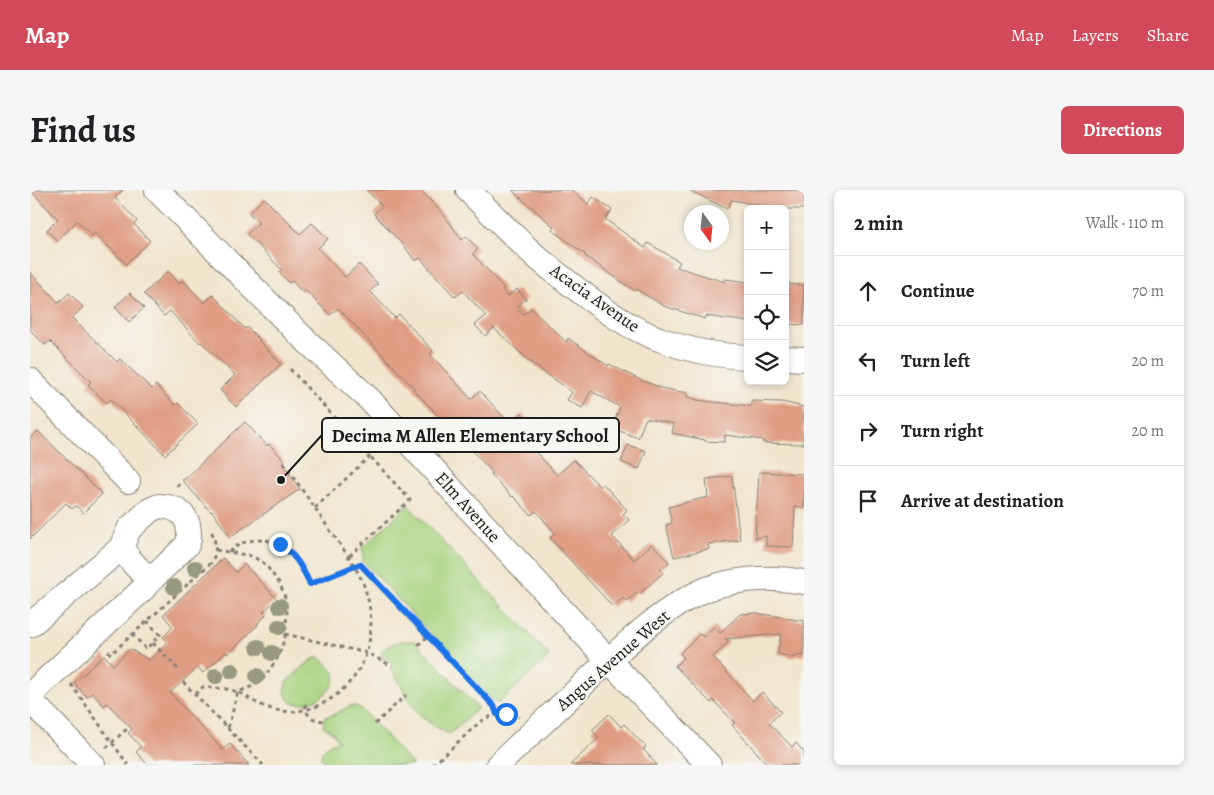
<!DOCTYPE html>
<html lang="en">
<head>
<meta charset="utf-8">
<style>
	body { margin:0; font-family:Alegreya,serif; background:#f6f6f6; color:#202124 }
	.controls { position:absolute; right:15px; top:15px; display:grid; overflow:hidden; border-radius:8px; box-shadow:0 2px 8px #0003 }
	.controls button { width:45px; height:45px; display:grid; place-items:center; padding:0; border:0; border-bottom:1px solid #e0e0e0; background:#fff; color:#202124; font:25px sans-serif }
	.compass { position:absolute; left:654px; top:15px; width:45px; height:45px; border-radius:50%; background:#fff; box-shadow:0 2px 8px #0003; rotate:165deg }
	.stop { position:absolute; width:15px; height:15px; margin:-11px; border:4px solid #1a73e8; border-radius:50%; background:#fff }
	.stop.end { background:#1a73e8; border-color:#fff; box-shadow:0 1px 5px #0008 }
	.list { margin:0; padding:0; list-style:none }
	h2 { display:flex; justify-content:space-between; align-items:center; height:65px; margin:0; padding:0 20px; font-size:21px }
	h2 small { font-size:16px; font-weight:400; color:#757577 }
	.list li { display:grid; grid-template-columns:32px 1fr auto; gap:15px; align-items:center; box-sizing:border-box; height:70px; padding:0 20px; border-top:1px solid #e0e0e0 }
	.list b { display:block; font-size:19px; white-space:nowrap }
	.list em { font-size:16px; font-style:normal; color:#757577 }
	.icon { flex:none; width:28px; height:28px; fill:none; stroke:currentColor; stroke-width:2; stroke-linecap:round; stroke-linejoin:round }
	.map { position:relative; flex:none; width:774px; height:575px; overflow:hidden; border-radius:8px }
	header { display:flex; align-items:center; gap:30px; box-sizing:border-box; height:70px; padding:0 25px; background:#d1495b; color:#fff }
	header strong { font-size:24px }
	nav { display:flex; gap:28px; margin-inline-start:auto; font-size:18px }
	.intro { display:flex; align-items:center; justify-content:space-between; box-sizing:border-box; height:120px; padding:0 30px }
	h1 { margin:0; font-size:35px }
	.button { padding:12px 22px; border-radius:8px; background:#d1495b; color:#fff; font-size:18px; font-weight:700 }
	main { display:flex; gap:30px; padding:0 30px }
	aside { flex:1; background:#fff; border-radius:8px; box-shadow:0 2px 8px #0003 }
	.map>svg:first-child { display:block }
</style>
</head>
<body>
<header>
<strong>Map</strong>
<nav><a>Map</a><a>Layers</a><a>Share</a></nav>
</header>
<div class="intro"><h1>Find us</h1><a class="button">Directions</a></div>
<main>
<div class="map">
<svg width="774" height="575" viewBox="0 0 774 575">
	<rect width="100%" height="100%" fill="#f6f6f2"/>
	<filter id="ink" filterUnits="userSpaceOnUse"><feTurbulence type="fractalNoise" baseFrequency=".02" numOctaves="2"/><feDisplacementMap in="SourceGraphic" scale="10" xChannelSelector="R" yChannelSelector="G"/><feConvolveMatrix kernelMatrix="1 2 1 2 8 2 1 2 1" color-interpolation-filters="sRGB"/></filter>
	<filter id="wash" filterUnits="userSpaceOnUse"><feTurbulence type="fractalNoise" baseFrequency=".0096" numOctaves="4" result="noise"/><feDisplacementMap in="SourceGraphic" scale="20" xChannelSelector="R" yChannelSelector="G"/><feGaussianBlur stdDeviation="1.12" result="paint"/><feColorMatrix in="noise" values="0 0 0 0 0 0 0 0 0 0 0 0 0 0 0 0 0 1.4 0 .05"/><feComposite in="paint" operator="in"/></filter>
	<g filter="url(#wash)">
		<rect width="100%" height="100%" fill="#f1e5cd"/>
		<path fill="#a8d380" stroke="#62784e" d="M378,315L520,466L469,513H465L333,371V361L331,359Z
			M370,451H385L448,518L420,544C403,537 388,526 378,509C372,498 369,489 360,479L364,475L351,467L352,464L351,462C357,456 362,453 370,451Z
			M288,467C293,469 296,473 299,477C302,481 305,483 305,487C305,510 247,531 256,492L281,470Z
			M320,516H326L331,519L383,575H319L317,572L296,575L291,567L292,561L300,554L308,551L302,542L293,536L295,527L303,525Z"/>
		<g id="blocks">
			<path fill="#df9d84" d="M0,0H93L85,8L107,31L104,34L120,51L96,74L65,43L62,46L47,31L27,51L17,40L28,29Z
				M336,0H390L414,25L432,50L436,46L448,59L443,64L474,98L472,100L478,106L487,99L496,109L487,117L494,124L501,118L536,152L538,148L578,176L579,174L606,188L631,198L657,203V207L666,209V210L721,216V211L752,212L774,217V254L733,253V250L695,245V252L674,251L675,250L642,243L644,234L616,228L608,248L582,238L590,217L561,201L552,218L537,210L542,202L500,172L464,138L455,146L445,135L456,126L433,101L425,107L390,68L385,71L375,57L344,24L352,16Z
				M482,0H542L558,14L563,7L582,20L575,29L615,58L618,53L650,72L647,77L695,92V89L718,92V132L676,126L675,129L634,116L606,99L605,101L555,66L556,65L522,40L524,37Z
				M659,0H774V19H748L702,10L697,19Z
				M234,8L270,44L282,33L298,49L288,58L315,87L329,74L348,94L340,101L365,128L369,124L403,161L400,164L441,209L450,201L480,234L492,223L506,237L493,248L527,285L544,270L570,297L573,294L597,320L593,324L599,330L582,346L604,370L622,354L639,372L630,380L633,383L609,404L607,402L596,412L593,408L583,417L520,348L525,343L506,321L501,325L483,306L482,307L461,284L462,282L440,258L439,259L383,199L384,198L308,118L300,125L276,101H271L262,91L259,93L249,82L252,80L217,44L229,33L219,23Z
				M138,81L149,93L153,90L174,113L183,105L215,139L217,137L230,150L229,151L251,174L206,217L190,200L205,185L171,152L170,153L140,121L134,126L114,104Z
				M0,82L29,113L39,103L53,117L42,128L87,172L90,169L122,199L126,195L145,215L148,213L168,234L135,265L81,209L77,213L58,195L61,192L20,151L15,155L0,140Z
				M755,94L774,95V135L755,134Z
				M100,103L114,118L99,132L85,117Z
				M215,232L237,256L239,254L255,271L252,273L270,299L200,347L182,321L181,322L152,290L156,288Z
				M8,241L72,304L53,323L46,316L42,319L36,313L0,349V248Z
				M598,255L616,261L609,279L591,272Z
				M729,282L774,284V318L765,316L763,357L736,356V346L725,348Z
				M702,286L710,350L678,354L679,359L644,367L636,335L642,333L638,317L678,307L676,289Z
				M193,368L206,382L214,374L247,409L233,422L236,425L227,434L228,435L198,464L196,462L173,483L168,477L140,503L193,560L200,554L219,575H118L106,562L111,557L98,543L102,539L77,513L74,516L62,503L57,507L44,493L74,465L83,475L100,459L119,470L138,452L133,447L143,437L133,425Z
				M726,423L774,431V466L766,465V468L748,464L751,444L695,449L699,452L683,467L723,511L732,502L751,522L739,533L762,557L766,553L774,562V575H738L702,535L705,533L683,510L681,513L645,476L654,468L650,463L670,444L673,447L684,437L690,443L710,424Z
				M579,524L591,537L594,534L616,557L613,559L627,575H540L569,548L562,540Z"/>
		</g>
	</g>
	<g filter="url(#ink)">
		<use href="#blocks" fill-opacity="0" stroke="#868074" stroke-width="1"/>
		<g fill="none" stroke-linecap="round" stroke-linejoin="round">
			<defs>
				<path id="minor" d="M127,0L269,144L339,209L566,457L679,575
					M438,0C461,23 484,47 509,69C522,80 535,90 548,100C573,119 599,138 629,149C657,160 687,166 718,167
					M755,168L774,169
					M0,190L98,291
					M91,358L102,372L120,391
					M0,435L91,358L99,339L120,320L129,316L138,317L147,320L154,326L158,334L159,344V349L157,355L120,391L114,398L0,505
					M0,510L63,575
					M468,575C499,545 531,516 562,486C594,456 626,424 666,404C697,388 740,386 774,392"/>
			</defs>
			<use href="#minor" stroke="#868074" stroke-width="26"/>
			<path stroke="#868074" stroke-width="3" stroke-dasharray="4 4" stroke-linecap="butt" d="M260,179L380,310L318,367
				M147,297L151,290
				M285,318L340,266
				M186,360L222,366L235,374L250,394L255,407L257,422L255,448L247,469L233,489L223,496L208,502L198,538
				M199,362C208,354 215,351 227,350C255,348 270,372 280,394L330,374L464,516L467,524
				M102,444L116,459L130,445L117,431
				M255,444L337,463L362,476
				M123,453L149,480
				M388,455L398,446
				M78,461L81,464L181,373C188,362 186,352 181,340
				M153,492L233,575
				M41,494L98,575
				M165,504L173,497C184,498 198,498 207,502C214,504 220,510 227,513C238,519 254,523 267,521C290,519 310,505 324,487C344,460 345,424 333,393C325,374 311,356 299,339C284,317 269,295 254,273
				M275,514C276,526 282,530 294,531
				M345,534L376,505
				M76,558L99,537
				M403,575L450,532C462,524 475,521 489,527"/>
			<use href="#minor" stroke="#fff" stroke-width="24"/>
		</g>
		<g fill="#979a7f">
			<circle cx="165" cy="378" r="8"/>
			<circle cx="144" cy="397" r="8"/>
			<circle cx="250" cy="416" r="8"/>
			<circle cx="249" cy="437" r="8"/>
			<circle cx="228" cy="457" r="8"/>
			<circle cx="242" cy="463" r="8"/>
			<circle cx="202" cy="481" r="8"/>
			<circle cx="186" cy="486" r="8"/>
			<circle cx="227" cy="486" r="8"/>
		</g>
	</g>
	<g fill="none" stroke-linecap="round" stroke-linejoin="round" filter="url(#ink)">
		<path stroke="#1a73e8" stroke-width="6" d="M250,354C265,364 273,379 280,394L330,374L464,516L467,524H476"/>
	</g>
	<g text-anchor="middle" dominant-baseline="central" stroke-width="4.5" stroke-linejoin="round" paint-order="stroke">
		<g font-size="18" fill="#1c1c1c" stroke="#f6f6f2">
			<text transform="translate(565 108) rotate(35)">Acacia Avenue</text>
			<text transform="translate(438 317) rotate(48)">Elm Avenue</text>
			<text transform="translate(583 470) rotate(-41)">Angus Avenue West</text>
		</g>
	</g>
	<path fill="none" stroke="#1c1c1c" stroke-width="2" d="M251 290L292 245"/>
	<circle fill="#1c1c1c" stroke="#f6f6f2" stroke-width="2" cx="251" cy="290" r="5"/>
	<rect fill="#f6f6f2" stroke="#1c1c1c" stroke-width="2" x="292" y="228" width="297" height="34" rx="5"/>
	<g font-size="19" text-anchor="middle" font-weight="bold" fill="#1c1c1c">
		<text x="440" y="252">Decima M Allen Elementary School</text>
	</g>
</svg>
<div class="controls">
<button>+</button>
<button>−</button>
<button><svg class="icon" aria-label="locate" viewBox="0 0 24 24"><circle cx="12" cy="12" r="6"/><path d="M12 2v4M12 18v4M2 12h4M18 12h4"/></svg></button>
<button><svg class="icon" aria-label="layers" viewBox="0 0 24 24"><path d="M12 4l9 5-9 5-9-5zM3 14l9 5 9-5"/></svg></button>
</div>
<svg class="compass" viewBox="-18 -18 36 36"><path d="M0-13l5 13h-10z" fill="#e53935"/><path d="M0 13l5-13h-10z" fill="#757577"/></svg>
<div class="stop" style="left:476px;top:524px"></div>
<div class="stop end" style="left:250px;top:354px"></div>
</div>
<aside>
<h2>2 min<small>Walk · 110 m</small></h2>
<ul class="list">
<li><svg class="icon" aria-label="ahead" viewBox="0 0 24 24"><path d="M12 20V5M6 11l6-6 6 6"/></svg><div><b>Continue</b></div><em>70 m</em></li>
<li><svg class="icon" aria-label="left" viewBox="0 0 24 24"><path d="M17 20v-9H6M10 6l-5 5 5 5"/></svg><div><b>Turn left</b></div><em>20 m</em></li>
<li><svg class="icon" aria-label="right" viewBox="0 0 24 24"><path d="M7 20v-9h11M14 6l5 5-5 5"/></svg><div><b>Turn right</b></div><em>20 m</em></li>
<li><svg class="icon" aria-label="arrive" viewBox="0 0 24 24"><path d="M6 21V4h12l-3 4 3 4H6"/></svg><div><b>Arrive at destination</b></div></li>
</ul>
</aside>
</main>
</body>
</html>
